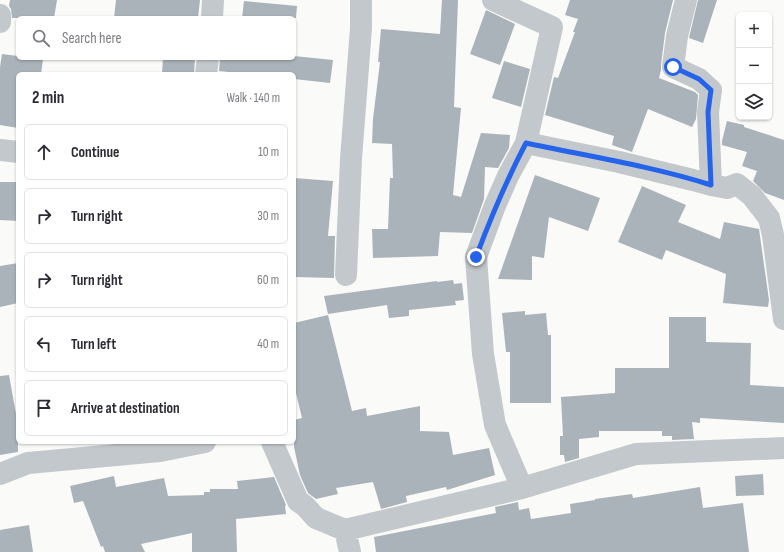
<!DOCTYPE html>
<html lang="en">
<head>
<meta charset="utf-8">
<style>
	body { margin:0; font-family:"Sofia Sans Condensed",sans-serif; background:#f2f2f3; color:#2b2b33 }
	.controls { position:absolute; right:12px; top:12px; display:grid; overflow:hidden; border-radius:6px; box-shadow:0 1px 3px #0004 }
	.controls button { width:36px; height:36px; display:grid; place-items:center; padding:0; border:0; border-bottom:1px solid #e1e1e2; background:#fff; color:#2b2b33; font:20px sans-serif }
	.stop { position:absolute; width:12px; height:12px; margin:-9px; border:3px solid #2563eb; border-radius:50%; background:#fff }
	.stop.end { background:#2563eb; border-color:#fff; box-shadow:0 1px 4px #0008 }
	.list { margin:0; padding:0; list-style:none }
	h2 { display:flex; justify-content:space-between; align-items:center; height:52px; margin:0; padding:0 16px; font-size:17px }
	h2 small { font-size:13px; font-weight:400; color:#7c7c81 }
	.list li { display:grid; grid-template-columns:26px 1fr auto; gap:12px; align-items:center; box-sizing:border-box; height:56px; margin:0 8px 8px; padding:0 8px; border:1px solid #e1e1e2; border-radius:6px }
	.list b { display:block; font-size:15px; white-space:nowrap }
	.list em { font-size:13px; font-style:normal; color:#7c7c81 }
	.icon { flex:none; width:22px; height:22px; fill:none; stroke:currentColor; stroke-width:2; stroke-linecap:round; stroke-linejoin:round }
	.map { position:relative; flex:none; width:784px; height:552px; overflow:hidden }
	.search { position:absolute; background:#fff; box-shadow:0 1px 3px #0004; left:16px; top:16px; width:280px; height:44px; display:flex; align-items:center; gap:10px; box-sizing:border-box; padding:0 14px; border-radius:6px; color:#7c7c81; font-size:15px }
	.panel { position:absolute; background:#fff; box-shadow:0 1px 3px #0004; left:16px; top:72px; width:280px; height:372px; border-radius:6px }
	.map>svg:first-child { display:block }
</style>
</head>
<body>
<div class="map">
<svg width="784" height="552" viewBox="0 0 784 552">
	<rect width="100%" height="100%" fill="#fafaf8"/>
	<path fill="#aab3b9" d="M10,0H57L54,18H12L11,9L9,6Z
		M116,0H200L198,18H114Z
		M442,0H458L454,107L461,108L453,195L461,197L481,133L510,135L509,148L498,168L485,167L484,199L472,233L440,232L438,256L373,258L372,229H388L390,178H393L392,144L372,143L373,119L380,62H378L381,29L440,34Z
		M570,0H673L665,33L661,65V70L659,78L695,92L698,95L696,119L692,127L648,109L632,152L612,145L614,136L545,115L554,77L558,78L575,32H573L578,19L565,15Z
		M698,0H717L703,43L689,38Z
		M244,1L297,6L296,18H242Z
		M486,10L515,24L500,65L470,54Z
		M2,54L18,56V58L43,59L41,74H18V128L0,125V67Z
		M294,56L333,60L330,83L294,79V74H250L219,71L220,58H294Z
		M163,58H195L194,74H162Z
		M504,61L530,69L521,107L492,98Z
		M727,121L744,125V127L784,140V200L765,193L753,181L757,171L742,166L747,152L722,145V141Z
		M535,175L600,198L588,231L549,217L544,258L532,256V280L498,279Z
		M294,178L333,181L328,236H335L334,278L294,277Z
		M0,182H18V221L0,220Z
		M642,186L686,205L678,222L720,239L724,222L759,229L769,300L768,307L723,303L726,274L666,250L662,260L618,242Z
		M18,263V303L0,307V266Z
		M453,280L454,284L462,283L464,300L455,301L456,305L409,310V316L389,318L387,305L328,314L324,296L437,281V282Z
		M525,311V315L546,313L548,335H551V403H510V352H506L502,313Z
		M328,315L352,411L366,408L367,416L420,406V431L449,432L453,455L489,448L495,475L447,490L446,487L406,496L407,502L381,509L373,482L336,488L338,494L316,499L308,493L300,475L294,447V420L302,418L294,385V323Z
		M669,317H706V342L751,343L750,385L784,387V423L700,418V423L692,422L694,439L672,440V436H662V431H599V437L579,439V458L565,462L564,455H560V436H563L561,397L615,393V368H669Z
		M9,375L18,425V452L0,455V376Z
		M763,474L764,495L736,496L735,476Z
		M114,476L116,487L164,478L168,496L204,495V492H210V489H238L237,481L274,477L286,505L285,506L286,514L236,519L237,552H192V533L141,544L145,552H105L103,546L101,547L83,501L74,503L70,486Z
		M700,487L703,508L743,503L749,552H376L374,537L496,513L495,507L518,502L519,510L529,508L531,519L571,513L570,504L595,500V499L632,494L633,498Z
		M29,525L33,552H0V530Z"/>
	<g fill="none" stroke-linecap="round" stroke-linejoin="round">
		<path stroke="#c3c8cc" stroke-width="22" d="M493,0L552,27L526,143L508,176L494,208L476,257L483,354L495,425L522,488
			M686,0L677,36L673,67L699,79L711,90L708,112L711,185
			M0,15V22
			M212,18L213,0
			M206,74L208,58
			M526,143L619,162L693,180L711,185L727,188L737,184L752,196L769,218L773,235L784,319
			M0,150L18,152
			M346,275L351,159L361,28V0
			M272,442L298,501L305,506L316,518L345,530L522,488L636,454L784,448
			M0,474L28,463L160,451L205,442
			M345,530L350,552"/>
	</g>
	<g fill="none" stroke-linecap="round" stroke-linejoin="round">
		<path stroke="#2563eb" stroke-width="5" d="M476,257C491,217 506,181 526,143C587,156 651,166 711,185L708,112L711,90L699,79L673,67"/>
	</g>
</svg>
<div class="controls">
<button>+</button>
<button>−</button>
<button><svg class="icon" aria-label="layers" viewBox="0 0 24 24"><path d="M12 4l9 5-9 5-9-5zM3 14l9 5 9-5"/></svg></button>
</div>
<div class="stop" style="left:673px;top:67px"></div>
<div class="stop end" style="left:476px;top:257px"></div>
<div class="search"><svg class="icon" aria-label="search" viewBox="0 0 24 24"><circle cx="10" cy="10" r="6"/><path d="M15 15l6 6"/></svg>Search here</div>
<section class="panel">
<h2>2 min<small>Walk · 140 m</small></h2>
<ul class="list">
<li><svg class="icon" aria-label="ahead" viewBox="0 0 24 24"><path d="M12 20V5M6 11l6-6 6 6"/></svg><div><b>Continue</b></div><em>10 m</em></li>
<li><svg class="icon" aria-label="right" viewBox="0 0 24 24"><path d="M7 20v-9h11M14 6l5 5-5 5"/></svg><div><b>Turn right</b></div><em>30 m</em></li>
<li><svg class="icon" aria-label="right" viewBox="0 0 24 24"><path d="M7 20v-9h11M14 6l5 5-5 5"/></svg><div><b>Turn right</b></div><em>60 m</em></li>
<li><svg class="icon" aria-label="left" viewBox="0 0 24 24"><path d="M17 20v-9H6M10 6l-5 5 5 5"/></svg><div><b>Turn left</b></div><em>40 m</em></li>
<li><svg class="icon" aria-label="arrive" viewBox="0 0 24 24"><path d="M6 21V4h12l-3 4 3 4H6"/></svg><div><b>Arrive at destination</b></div></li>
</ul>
</section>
</div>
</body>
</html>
